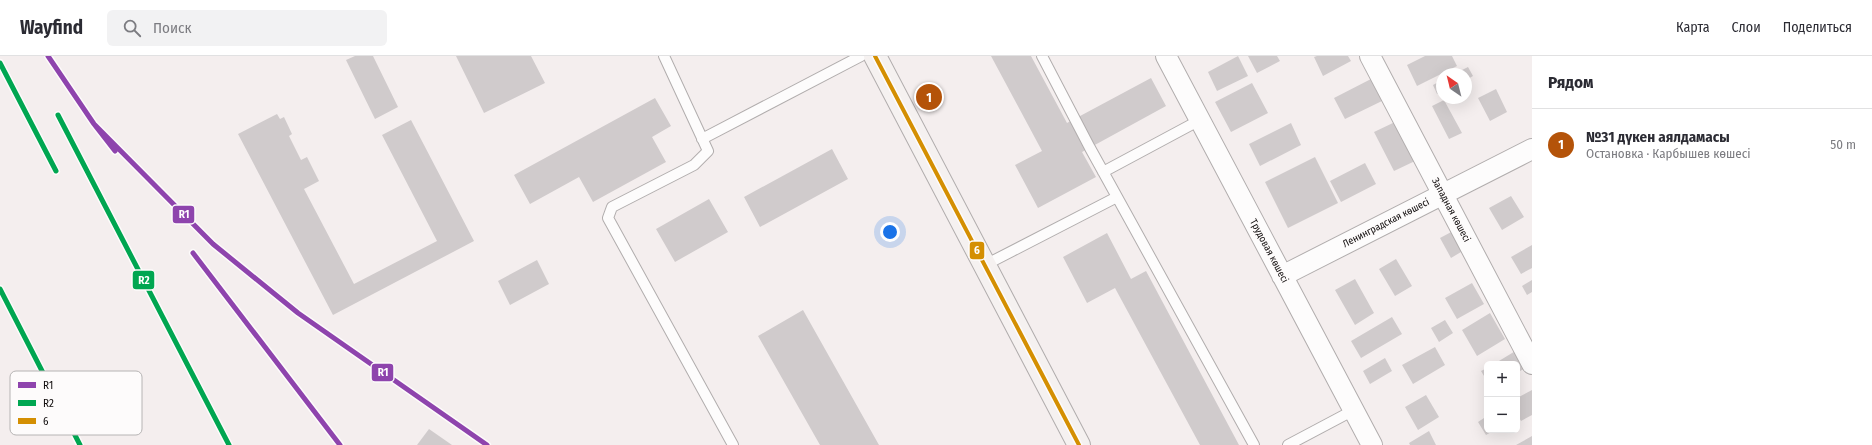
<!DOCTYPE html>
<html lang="ru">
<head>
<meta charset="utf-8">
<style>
	body { margin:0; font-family:"Fira Sans Condensed",sans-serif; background:#f2f2f3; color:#2b2b33 }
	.controls { position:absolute; right:12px; bottom:12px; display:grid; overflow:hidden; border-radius:6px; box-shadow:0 4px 16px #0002 }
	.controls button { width:36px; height:36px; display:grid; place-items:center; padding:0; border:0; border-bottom:1px solid #e1e1e2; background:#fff; color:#2b2b33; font:20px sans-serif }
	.compass { position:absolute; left:1436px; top:12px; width:36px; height:36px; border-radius:50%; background:#fff; box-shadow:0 4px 16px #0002; rotate:325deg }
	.you { position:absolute; left:890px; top:176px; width:14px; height:14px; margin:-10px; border:3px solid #fff; border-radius:50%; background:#1a73e8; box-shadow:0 0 0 6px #1a73e833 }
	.badge { display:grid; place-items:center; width:26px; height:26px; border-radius:50%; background:#b45309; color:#fff; font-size:13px; font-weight:700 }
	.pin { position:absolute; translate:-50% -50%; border:2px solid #fff; box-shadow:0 1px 4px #0006 }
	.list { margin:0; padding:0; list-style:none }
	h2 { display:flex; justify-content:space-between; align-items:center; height:52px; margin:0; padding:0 16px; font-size:17px }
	h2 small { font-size:13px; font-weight:400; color:#7c7c81 }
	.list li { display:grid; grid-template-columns:26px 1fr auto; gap:12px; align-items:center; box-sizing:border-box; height:72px; padding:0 16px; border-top:1px solid #e1e1e2 }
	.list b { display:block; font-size:15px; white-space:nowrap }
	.list p { margin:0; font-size:13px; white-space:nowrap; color:#7c7c81 }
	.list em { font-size:13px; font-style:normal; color:#7c7c81 }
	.icon { flex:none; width:22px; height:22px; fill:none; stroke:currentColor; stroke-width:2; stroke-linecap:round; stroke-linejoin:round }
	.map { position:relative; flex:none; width:1532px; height:389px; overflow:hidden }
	header { display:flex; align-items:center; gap:24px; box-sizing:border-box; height:56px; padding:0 20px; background:#fff; border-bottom:1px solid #e1e1e2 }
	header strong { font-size:19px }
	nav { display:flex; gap:22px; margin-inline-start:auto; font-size:14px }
	.search { width:280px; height:36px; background:#f2f2f3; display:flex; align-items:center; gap:10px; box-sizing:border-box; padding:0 14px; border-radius:6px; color:#7c7c81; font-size:15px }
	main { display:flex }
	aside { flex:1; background:#fff }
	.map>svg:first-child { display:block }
</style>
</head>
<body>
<header>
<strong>Wayfind</strong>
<div class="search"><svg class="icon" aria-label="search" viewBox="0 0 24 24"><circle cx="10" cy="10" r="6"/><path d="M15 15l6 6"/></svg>Поиск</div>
<nav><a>Карта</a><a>Слои</a><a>Поделиться</a></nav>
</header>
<main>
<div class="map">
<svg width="1532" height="389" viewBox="0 0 1532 389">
	<rect width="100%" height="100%" fill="#f4eeee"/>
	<path fill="#d0cbcc" d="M355,0H373L398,51L375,63L346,4Z
		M456,0H531L545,27L484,57Z
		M991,0H1031L1067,67L1151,22L1166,50L1082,96L1096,121L1038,152L1015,109L1042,95Z
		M1238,0L1248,20L1217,35L1208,16Z
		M1248,0H1277L1280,5L1257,17Z
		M1317,0H1348L1351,5L1323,20L1314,1Z
		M1425,0H1452L1457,10L1417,30L1407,9Z
		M1468,11L1473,20L1466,24V18H1454Z
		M1371,23L1382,45L1345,63L1334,42Z
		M1442,24V36L1437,38L1433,29Z
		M1252,27L1268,57L1231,76L1215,46Z
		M1496,33L1507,56L1490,65L1478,42Z
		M655,42L671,70L652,81L666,106L593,146L579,121L530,148L514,119Z
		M1444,44L1462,77L1449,83L1432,50Z
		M277,58L280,63L284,61L292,78L289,80L301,104L307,101L319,125L304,133L354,228L437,185L382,79L411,64L474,185L333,259L238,78Z
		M1395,66L1415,105L1394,115L1374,76Z
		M1291,67L1301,89L1260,110L1249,88Z
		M832,93L848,123L760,171L744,141Z
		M1315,101L1338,147L1288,172L1265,126Z
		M1365,107L1376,128L1341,146L1330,125Z
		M1511,140L1524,161L1502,174L1489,152Z
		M709,143L728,176L675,206L656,173Z
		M1455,174L1466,193L1451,202L1440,182Z
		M1107,177L1131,223L1146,215L1239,389H1200L1115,232L1087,247L1063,201Z
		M1532,189V212L1521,218L1511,201Z
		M1396,203L1412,230L1395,240L1379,213Z
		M537,204L549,228L510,249L498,225Z
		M1355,223L1374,257L1355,269L1335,234Z
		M1532,224V236L1527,239L1522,230Z
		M1472,227L1484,248L1457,263L1445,242Z
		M803,254L879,389H820L758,280Z
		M1490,257L1505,283L1477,300L1462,274Z
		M1392,261L1402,278L1361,302L1351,285Z
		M1445,264L1453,277L1439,286L1431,272Z
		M1435,291L1445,309L1413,328L1402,309Z
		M1517,294L1527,311L1517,317V308H1494Z
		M1385,302L1392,315L1370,328L1363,315Z
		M1487,312V325L1481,315Z
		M1532,334V359L1521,365L1517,358V342Z
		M1426,339L1439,361L1418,374L1405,351Z
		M1487,360V374H1495L1486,379L1478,366Z
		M429,373L452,389H417Z
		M1429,375L1436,389H1410L1409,387Z
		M1532,380V389H1516Z"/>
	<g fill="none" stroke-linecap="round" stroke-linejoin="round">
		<defs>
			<path id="lane" d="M664,0L708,95L694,109L612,151L608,162L733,389
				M1042,0L1090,92L1254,389
				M702,83L861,0
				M1103,116L1200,64
				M985,209L1117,141
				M1288,389L1354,354"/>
			<path id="street" d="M1166,0L1372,389
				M1370,0L1532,308
				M1282,220L1532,93"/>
			<path id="secondary" d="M875,0L1079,389"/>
		</defs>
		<use href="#lane" stroke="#b1adad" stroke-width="12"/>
		<use href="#street" stroke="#b1adad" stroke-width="22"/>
		<use href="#secondary" stroke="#b1adad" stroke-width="24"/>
		<use href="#lane" stroke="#fdfcfc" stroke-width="10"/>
		<use href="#street" stroke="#fdfcfc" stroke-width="20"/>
		<use href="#secondary" stroke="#f5f1f0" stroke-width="22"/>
		<defs>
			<path id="bus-1" d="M875,0L1079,389"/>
		</defs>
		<use href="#bus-1" stroke="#fdfbfb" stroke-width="7"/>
		<use href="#bus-1" stroke="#d48f02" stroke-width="4"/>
		<defs>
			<path id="rail-1" d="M48,0L94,68L115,95
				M94,68L213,188L298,257L487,389
				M193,197L340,389"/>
			<path id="rail-2" d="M0,7L56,115
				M58,59L229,389
				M0,233L80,389"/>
		</defs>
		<use href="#rail-1" stroke="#fdfbfb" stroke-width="8"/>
		<use href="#rail-2" stroke="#fdfbfb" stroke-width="8"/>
		<use href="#rail-1" stroke="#8e44ad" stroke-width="5"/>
		<use href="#rail-2" stroke="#00a651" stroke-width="5"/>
	</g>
	<g text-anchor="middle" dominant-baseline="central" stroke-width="3" stroke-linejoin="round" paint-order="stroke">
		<g font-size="10" fill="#110d0d" stroke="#fdfbfb">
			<text transform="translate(1451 154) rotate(62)">Западная көшесі</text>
			<text transform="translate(1386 167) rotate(-27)">Ленинградская көшесі</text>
			<text transform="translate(1269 195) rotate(62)">Трудовая көшесі</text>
		</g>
	</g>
	<rect x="10" y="315" width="132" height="64" rx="6" fill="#fdfbfb" stroke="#b6b4b4" stroke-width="1"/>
	<rect x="18" y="326" width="18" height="6" fill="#8e44ad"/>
	<rect x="18" y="344" width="18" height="6" fill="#00a651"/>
	<rect x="18" y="362" width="18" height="6" fill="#d48f02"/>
	<g font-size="11" fill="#110d0d">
		<text x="43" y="333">R1</text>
		<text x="43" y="351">R2</text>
		<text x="43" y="369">6</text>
	</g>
	<g stroke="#fdfbfb" stroke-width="1.5">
		<rect x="172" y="149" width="23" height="19" rx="4" fill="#8e44ad"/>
		<rect x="969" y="185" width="16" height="19" rx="4" fill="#d48f02"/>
		<rect x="132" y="214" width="23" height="20" rx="4" fill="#00a651"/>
		<rect x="371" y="307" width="23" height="19" rx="4" fill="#8e44ad"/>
	</g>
	<g font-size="11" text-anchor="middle" font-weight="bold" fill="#fff">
		<text x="184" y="162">R1</text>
		<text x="977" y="198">6</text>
		<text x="144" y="228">R2</text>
		<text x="383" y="320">R1</text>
	</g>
</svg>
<div class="controls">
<button>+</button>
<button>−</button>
</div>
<svg class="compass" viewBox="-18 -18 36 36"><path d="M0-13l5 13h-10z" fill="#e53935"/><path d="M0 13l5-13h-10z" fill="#7c7c81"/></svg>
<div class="you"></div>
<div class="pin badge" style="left:929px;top:41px">1</div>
</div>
<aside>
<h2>Рядом<small></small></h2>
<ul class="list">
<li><span class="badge">1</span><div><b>№31 дүкен аялдамасы</b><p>Остановка · Карбышев көшесі</p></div><em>50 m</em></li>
</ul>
</aside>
</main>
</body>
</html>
